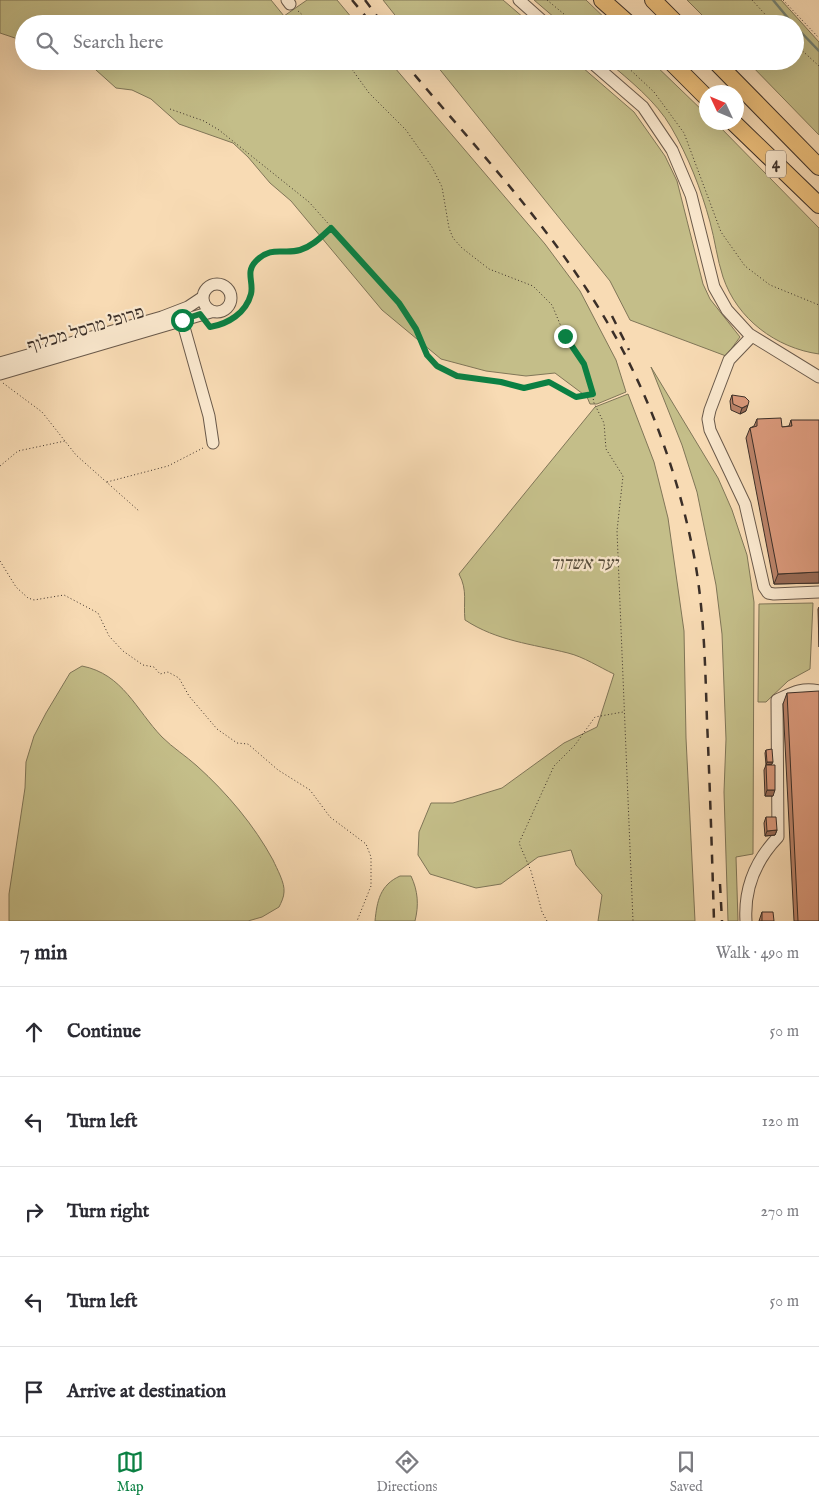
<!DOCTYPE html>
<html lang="en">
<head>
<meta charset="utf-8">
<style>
	body { margin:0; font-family:"IM FELL English","Frank Ruhl Libre",serif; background:#f7f7f7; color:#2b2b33 }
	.compass { position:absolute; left:699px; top:85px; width:45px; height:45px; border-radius:50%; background:#fff; box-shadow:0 5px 20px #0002; rotate:314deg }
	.stop { position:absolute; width:15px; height:15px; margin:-11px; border:4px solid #0b8043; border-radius:50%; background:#fff }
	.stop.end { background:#0b8043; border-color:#fff; box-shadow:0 1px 5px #0008 }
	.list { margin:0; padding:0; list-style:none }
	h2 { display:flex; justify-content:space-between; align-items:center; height:65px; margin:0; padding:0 20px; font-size:21px }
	h2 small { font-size:16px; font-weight:400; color:#7c7c81 }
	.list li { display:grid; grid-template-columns:32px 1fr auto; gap:15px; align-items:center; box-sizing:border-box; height:90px; padding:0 20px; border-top:1px solid #e1e1e2 }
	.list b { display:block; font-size:19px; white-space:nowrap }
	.list em { font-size:16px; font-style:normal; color:#7c7c81 }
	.icon { flex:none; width:28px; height:28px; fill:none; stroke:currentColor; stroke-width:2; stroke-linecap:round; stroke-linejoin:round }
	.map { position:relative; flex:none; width:819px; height:921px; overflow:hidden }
	.search { position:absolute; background:#fff; box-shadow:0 5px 20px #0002; left:15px; right:15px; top:15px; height:55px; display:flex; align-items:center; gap:12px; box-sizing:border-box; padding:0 18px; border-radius:28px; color:#7c7c81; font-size:19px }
	.sheet { height:515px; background:#fff }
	nav { display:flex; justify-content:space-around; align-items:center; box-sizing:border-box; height:70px; border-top:1px solid #e1e1e2; background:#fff; font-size:14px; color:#7c7c81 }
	nav a { display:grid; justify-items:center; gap:2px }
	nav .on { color:#0b8043 }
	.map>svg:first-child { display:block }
</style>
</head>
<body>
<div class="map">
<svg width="819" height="921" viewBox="0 0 819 921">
	<rect width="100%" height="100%" fill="#f8dbb4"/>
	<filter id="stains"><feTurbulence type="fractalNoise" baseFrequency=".004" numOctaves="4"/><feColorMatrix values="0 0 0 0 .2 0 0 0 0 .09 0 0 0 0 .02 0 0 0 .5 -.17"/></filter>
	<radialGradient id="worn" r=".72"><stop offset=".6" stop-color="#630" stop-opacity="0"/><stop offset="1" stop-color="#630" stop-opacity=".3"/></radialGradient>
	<path fill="#c4be89" stroke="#807658" d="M0,0H271L284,16L307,0H337L357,24H24V41L0,33Z
		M383,0H503L531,24H402Z
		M534,0H586L611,24H562Z
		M687,0H781L819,42V135L747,61H795V24H711Z
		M86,61H389L545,244L580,291L616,360L626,392L597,404H590L587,397L555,373L526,376L486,371L441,359L382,310L291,201L270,183L248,157L233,143L179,124L151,99L132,90L116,88Z
		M433,61H575L634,112L665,156L677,181L703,284L710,299L740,337L726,356L630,320L610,281Z
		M607,61H651L706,114V122L716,123L819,228V354C776,348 737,319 723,277C717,259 715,240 710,222C701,189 688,156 671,127C656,101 629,80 607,61Z
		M651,367L718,478L732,510L747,555L754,602L753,854L736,857L738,921H728L724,792L726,739L722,634L716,585L697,492L682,445Z
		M628,394L654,462L668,518L684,631L686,738L695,921H598L602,895L576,865L571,850L538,857L501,884L476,888L430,874L418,855L419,832L431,803H453L502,788L564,743L597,727L614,674C599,667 584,657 568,653C532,644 497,641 465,620C463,602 468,591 459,574L595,407Z
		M813,603L810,669L788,681L766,702H758L759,604Z
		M82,666C123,674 136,710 162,737C173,748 186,756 197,766C227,793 254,825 273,860C277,869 285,883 284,892C284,897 281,903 279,907L262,917L248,921H9V894L25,788L26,762L34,736L46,713L70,673Z
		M400,876H411C418,891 419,905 415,921H375C377,901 380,885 400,876Z"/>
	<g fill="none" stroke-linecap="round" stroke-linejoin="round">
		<path stroke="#768375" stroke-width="2.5" d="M773,0L793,24
			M795,26L819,51"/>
		<defs>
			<path id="minor" d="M287,0L290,4
				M519,0L546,24
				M590,61L643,107L672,150L691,195L714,287L727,310L749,334L819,377
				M203 298a14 14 0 1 1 28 0a14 14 0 1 1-28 0Z
				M182,320L209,416L213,443
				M752,336L729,360L710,410L708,419L710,430L745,504L764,587L768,593L774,594L819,592
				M0,363L162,317L188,307L203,297
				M0,374L211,312
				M746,921C744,889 756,860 778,837L777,700C792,693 802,687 819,691"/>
			<path id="highway" d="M602,0L629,24
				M653,0L677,24
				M670,61L706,97
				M715,61L819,167
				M733,122L819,205"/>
		</defs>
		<use href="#minor" stroke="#6a5a4b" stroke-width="13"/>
		<use href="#highway" stroke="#3b2f28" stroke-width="18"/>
		<path stroke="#3b2f28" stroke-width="1" stroke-dasharray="1 2.5" stroke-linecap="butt" d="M547,0L576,24
			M752,0L774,24
			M783,0L819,38
			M298,11L313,24
			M795,44L819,66
			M346,61L369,93L406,130L432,167L442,187L449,228L453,238L462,248L489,269L533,286L552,305L565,336L581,357L588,372L594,403L604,423L606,449L623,476L617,531L633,921
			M621,61L654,92L684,133L721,232L745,266L770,285L819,305
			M170,109L204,121L219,130L309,202L399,303L416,329L427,355L437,366L457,376L501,382L524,388L549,382L577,397L592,394
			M207,323L210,327C228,324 248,312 251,293C252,284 249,277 251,269C266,242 282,257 303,249C314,245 322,236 331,228
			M3,383L42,412L76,455L139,511
			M0,466L18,451L65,441
			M107,482L168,466L203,448
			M0,561L16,587L28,598L34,600L64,595L98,613L109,636L123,651L143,665L154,667L160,674L168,672L179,678L189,696L217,729L237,743L248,744L278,770L310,790L330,817L366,844L371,857V886L357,921
			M547,921L542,912L531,871L519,843L554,766L575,745L595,717L623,712"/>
		<use href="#minor" stroke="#fae8ce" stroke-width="11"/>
		<use href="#highway" stroke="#ecbe7a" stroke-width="16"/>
		<path stroke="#3b2f28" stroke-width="2.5" stroke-dasharray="9 9" stroke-linecap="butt" d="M352,0L372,24
			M365,0L383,24
			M403,61C468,139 539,214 593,299C640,372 673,457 691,541C704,600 705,661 707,721C710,788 712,854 714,921
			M612,316L629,350
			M720,884L722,921"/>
	</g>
	<path fill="#bb8369" stroke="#3b2f28" d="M732,395L746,411L740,414L731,410L730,401Z
		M757,419L782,427L789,426L791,420L819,583L774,584L746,438L750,428L754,426Z
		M819,607V647L818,609Z
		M787,693L819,921H794L783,704Z
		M766,750L772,764L766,765L765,753Z
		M766,765L773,796H765L764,770Z
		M766,817L777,830L775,835L765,836L764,823Z
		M762,912L774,921H759Z"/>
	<path fill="#986a55" stroke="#3b2f28" d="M748,405L746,411L740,414L742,408Z
		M819,572V583L774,584L778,574Z
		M767,762H773L772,764L766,765Z
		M767,790H775L773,796H765Z
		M777,830L775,835L765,836L767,831Z"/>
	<path fill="#d9987a" stroke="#3b2f28" d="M732,395L745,397L749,401L748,405L742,408L733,404Z
		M781,418L782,427L792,426L791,420H819V572L778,574L750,428L757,426V419Z
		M819,691V921H798L787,693Z
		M772,749L773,762H767L766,750Z
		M766,765H775V790H767Z
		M766,817H776L777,830L767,831Z
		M762,912H773L774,921H762Z"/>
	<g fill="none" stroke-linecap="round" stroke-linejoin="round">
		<path stroke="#0b8043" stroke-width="6" d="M182,320L200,314L210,327C228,324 246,313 251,294C254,282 245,272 256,261C272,245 283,255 300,250C313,246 322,236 331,228L399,303L416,329L427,355L437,366L457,376L501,382L524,388L549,382L576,397L593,394L584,364L565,336"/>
	</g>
	<g text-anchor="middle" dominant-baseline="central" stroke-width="4.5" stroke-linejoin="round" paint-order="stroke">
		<rect fill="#fae8ce" stroke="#74665a" stroke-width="1" x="766" y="150.5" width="20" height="27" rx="4"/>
		<g font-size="16" font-weight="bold" fill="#3b2f28">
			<text x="776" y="164">4</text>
		</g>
		<g font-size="18" fill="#3b2f28" stroke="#fae8ce">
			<text transform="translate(86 330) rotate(-17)">פרופ' מרסל מכלוף</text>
		</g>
		<g font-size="18" font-style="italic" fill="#564c3b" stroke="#fae8ce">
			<text x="584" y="564">יער אשדוד</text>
		</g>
	</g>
	<rect width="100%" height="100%" filter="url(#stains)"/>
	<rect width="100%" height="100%" fill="url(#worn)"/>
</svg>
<svg class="compass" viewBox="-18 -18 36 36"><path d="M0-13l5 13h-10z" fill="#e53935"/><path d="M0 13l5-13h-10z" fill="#7c7c81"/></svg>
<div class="stop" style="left:182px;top:320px"></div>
<div class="stop end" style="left:565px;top:336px"></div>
<div class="search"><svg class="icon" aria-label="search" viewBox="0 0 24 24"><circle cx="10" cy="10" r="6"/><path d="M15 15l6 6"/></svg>Search here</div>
</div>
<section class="sheet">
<h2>7 min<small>Walk · 490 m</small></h2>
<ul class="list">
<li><svg class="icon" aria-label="ahead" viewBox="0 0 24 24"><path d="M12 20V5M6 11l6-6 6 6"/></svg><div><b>Continue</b></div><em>50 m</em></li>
<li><svg class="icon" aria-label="left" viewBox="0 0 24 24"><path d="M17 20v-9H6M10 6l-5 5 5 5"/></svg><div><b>Turn left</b></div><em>120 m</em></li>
<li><svg class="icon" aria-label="right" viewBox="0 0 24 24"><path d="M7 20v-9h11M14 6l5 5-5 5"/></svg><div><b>Turn right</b></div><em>270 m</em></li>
<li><svg class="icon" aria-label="left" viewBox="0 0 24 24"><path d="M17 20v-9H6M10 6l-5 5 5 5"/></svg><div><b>Turn left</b></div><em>50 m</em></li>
<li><svg class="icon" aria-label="arrive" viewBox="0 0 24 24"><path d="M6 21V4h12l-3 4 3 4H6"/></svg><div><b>Arrive at destination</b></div></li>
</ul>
</section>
<nav>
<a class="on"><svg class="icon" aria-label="map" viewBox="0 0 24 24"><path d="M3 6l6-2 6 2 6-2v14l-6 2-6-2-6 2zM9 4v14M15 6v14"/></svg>Map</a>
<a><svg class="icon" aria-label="directions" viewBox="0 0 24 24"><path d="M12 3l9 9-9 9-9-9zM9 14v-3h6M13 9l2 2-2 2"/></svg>Directions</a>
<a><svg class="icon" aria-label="saved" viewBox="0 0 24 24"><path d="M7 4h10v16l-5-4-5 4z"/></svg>Saved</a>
</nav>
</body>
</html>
